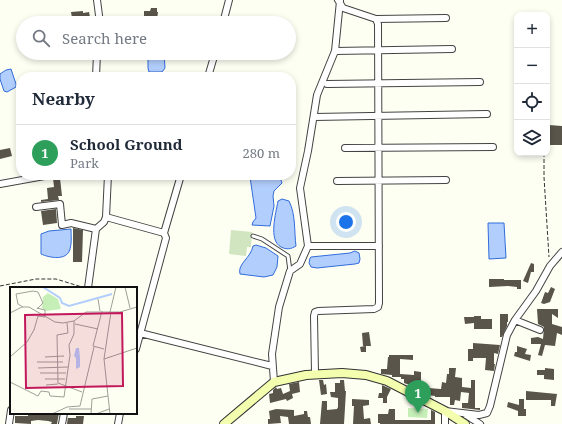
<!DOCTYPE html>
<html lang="en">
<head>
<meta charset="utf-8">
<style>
	body { margin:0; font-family:"Noto Serif",serif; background:#f6f6f7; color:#1f2937 }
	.controls { position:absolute; right:12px; top:12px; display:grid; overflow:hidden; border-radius:8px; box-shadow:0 2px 6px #0003 }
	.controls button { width:36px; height:36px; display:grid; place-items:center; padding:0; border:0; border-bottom:1px solid #e0e1e3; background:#fff; color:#1f2937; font:20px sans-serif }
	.you { position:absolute; left:346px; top:222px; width:14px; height:14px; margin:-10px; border:3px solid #fff; border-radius:50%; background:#1a73e8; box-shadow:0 0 0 6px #1a73e833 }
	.badge { display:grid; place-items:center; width:26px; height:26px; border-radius:50%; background:#ea580c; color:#fff; font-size:13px; font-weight:700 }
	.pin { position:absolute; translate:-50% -33px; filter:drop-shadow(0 1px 2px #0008) }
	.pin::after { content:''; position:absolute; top:21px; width:14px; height:12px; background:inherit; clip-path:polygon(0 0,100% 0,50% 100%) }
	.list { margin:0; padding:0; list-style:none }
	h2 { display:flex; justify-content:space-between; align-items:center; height:52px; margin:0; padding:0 16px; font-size:17px }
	h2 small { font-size:13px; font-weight:400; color:#747a83 }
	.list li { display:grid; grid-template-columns:26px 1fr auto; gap:12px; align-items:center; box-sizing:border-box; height:56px; padding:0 16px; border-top:1px solid #e0e1e3 }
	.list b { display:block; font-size:15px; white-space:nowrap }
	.list p { margin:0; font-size:13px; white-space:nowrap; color:#747a83 }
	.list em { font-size:13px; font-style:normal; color:#747a83 }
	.icon { flex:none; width:22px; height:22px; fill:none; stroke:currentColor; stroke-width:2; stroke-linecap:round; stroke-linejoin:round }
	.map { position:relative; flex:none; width:562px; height:424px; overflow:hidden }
	.search { position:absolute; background:#fff; box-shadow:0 2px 6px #0003; left:16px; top:16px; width:280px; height:44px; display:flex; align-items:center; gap:10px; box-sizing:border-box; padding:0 14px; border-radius:22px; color:#747a83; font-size:15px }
	.panel { position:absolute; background:#fff; box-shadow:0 2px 6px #0003; left:16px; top:72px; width:280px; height:108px; border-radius:16px }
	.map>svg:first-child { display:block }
</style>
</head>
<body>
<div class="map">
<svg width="562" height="424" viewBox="0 0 562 424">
	<rect width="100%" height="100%" fill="#fefff3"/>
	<path fill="#c6efb8" d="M408,408L428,409L427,418L408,417Z"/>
	<path fill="#d0e5c0" d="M231,230L252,232L251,247H247L246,256L229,254Z"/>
	<path fill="#b2cefc" stroke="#316cdc" d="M148,53H164L165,68L162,72H149L148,68Z
		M11,69L16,84V87L7,92L4,91L0,79V74L6,70Z
		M252,175H276L281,180L282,183L274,191L273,196L274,206L270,226L252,225L253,222L256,218L250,177Z
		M282,199L289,201C296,215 294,231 296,246C291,249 287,250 281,247C268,240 276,213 278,201Z
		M488,223H504L506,258L489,259Z
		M71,229C71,235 72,243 70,249C67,261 50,258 41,254V234L49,231Z
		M256,245L266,248L278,256L277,267L273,275L264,277L240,274C237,264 251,258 253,246Z
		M355,251L359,253L360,259L359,263L355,264L317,268L311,267L309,263L310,258L311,257L350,253Z"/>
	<path fill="#5a554b" d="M151,8H157V12H158L157,20H144V11H150Z
		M83,11V13L89,12L90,17L78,19V18H72L71,12Z
		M549,125L562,126V145H548Z
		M10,148L12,156L0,159V150Z
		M53,178H60L62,196H58L59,200L41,202V200L48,199L47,188L54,187Z
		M56,209L57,223L43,225L41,211Z
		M73,228L83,230L82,262H73Z
		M531,263L534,264V272H531L528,283L523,281Z
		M489,279H504V280H521V289H517V287L508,286L489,287Z
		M551,287L555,289L550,302L544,304L541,303L545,292L548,293Z
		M537,309H558V318L552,314V324L562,327V335L557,333L555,346L545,345L542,356L538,355L541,344H531V338L538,337L543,339L544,327L538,324Z
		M500,314H508V322H507V326L502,337H500Z
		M474,316H481V319H492V329H474V323L465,324L464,317H474Z
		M369,332L371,346H366V352H361L360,347L365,346H363L362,333Z
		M473,343L500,345L498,354L494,353V364H495L494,371L485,370L486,358H473V361H468V349H473Z
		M517,346L527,349L525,354L531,355L530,361L514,356L515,352H517Z
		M389,355H413V360L400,359V374L414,375V371L421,372V384H427V391H423V388L410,387V385L404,383V379H401V377H392V375L381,374V369H387L388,357H389Z
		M449,368H456L455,377L462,378V387L471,388V380H475V408H480V410L462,408V403H468L469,393L461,392L460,401L455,400L454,405H450V397H435V396L428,395V388L441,389L442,382L446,383L447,374H449Z
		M545,368L554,369V380L544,379V375H537V370H545Z
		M319,380H323L324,385L326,384L327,394L321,395Z
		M340,380H344L345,391H346L344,424H320L322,401H327V410L337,409L338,407V398L331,397L330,392H335V383H340Z
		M299,382L300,392L292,394L293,398L287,401L286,399L270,403L269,394L273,393V390L276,387L277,389L281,388L283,394L290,391L289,384Z
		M382,385L391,389L387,397V403H383V398H378L379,393H382Z
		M526,391L557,394L555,406H551V400H526Z
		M352,399L369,400V405L363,406L364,419L370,418L371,424H353L354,406H352Z
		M519,399H524V409H526V416H518V411L507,407L508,402L519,405Z
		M276,409L294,410V416L304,414V411H307L308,417H310L311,424H289L288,417L280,416L281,423L268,424V419H270L269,411Z
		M389,409H395V420H431V410L435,412V424H380V423H378V414H388Z
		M28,413H59L57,424H51L52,422L48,421L38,420L31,421V424L15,423V416H28Z
		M68,416V418H76V416H84L83,424H67Z"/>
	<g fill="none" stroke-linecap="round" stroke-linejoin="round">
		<defs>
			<path id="service" d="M253,236L262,239L288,256L290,271"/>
			<path id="minor" d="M97,0L100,23
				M376,19L446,18
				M223,23L229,0
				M335,51L452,49
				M96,77L97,53
				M208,77L215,53
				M327,84L480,82
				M314,117L487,114
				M345,148L493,147
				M337,181L446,180
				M0,184L50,175
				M36,207L60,204L62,225L71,223L96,229
				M106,217L164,233L166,238L136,349
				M164,233L181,175
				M308,246H379
				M88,288L96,229L104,222L106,217L108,175
				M515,320L540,330
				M140,333L272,366
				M315,374L314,316L315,312L318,311L374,309L378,307L379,303L378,24L376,19L343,8L338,0
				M274,382L272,354L279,307L290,271L300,264L308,246L300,188L308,151L317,95L335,51L340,1
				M466,415L480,424
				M9,424L11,410
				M62,424L64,413
				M118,424L120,413
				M445,424V411L479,415L487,413L490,406L507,335L515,320L536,291L550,266L562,252"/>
			<path id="secondary" d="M224,424L274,382L306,375L342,373L366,375L387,381L445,411L465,424"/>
		</defs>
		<use href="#service" stroke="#434343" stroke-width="5"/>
		<use href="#minor" stroke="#434343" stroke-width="8"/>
		<use href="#secondary" stroke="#323232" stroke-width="10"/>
		<path stroke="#323232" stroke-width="1" stroke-dasharray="4 2" stroke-linecap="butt" d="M544,153V177L549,257
			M0,286L36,279H56L82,287"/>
		<use href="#service" stroke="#fff" stroke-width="3"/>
		<use href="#minor" stroke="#fff" stroke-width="6"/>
		<use href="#secondary" stroke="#f3ffae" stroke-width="8"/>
	</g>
	<g transform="translate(10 287)">
		<rect width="127" height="127" fill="#fefff3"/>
		<path d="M38,6L48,12L51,22L36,24L32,21L33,10Z" fill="#c6efb8"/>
		<path d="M66,61H69L70,71V80L66,82V71L64,69Z" fill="#b2cefc"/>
		<path fill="none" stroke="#b2cefc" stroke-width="2" d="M33,0L50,11L52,16L59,19L102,7"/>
		<path fill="none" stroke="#9f9f98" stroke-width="1" d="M115,0L120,21M88,12L90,24M13,20L8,17L6,7L23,4L28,5L33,16L27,22M92,24L83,59L94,62M100,25L106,0M0,26L12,20H19L45,35L53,36L64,34L76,25H110L127,20M57,36L58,46L47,48L48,96L72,105M65,37L88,42M0,70L17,55L24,43L28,29L35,30V23L27,21M35,70L54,69M94,72L127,61M27,75H53M28,81L58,80M30,86H56M35,92H55M0,95L28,109L31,104L39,105L40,109L54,110L60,68L59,58L64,47V34M36,98L48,97M59,122H81M42,127L57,120L70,119L84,60M81,127L82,112L98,109M86,127L99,122M100,127L94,72L101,25"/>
		<path fill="#c2185b" fill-opacity="0.15" stroke="#c2185b" stroke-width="2" d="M112,26L113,99L16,101L15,28Z"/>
		<rect width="127" height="127" fill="none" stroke="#101010" stroke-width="2"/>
	</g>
</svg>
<div class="controls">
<button>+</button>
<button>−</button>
<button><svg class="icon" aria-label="locate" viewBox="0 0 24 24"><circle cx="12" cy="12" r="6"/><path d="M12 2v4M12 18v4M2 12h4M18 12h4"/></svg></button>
<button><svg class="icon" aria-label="layers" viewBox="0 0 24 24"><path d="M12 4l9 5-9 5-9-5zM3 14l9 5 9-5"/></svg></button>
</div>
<div class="you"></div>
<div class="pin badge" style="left:418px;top:413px;background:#2e9e5b">1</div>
<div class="search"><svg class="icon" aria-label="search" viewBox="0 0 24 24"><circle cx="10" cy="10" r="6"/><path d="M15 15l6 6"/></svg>Search here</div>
<section class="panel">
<h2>Nearby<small></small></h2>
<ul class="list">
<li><span class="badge" style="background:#2e9e5b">1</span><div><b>School Ground</b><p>Park</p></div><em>280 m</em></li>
</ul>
</section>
</div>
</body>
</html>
